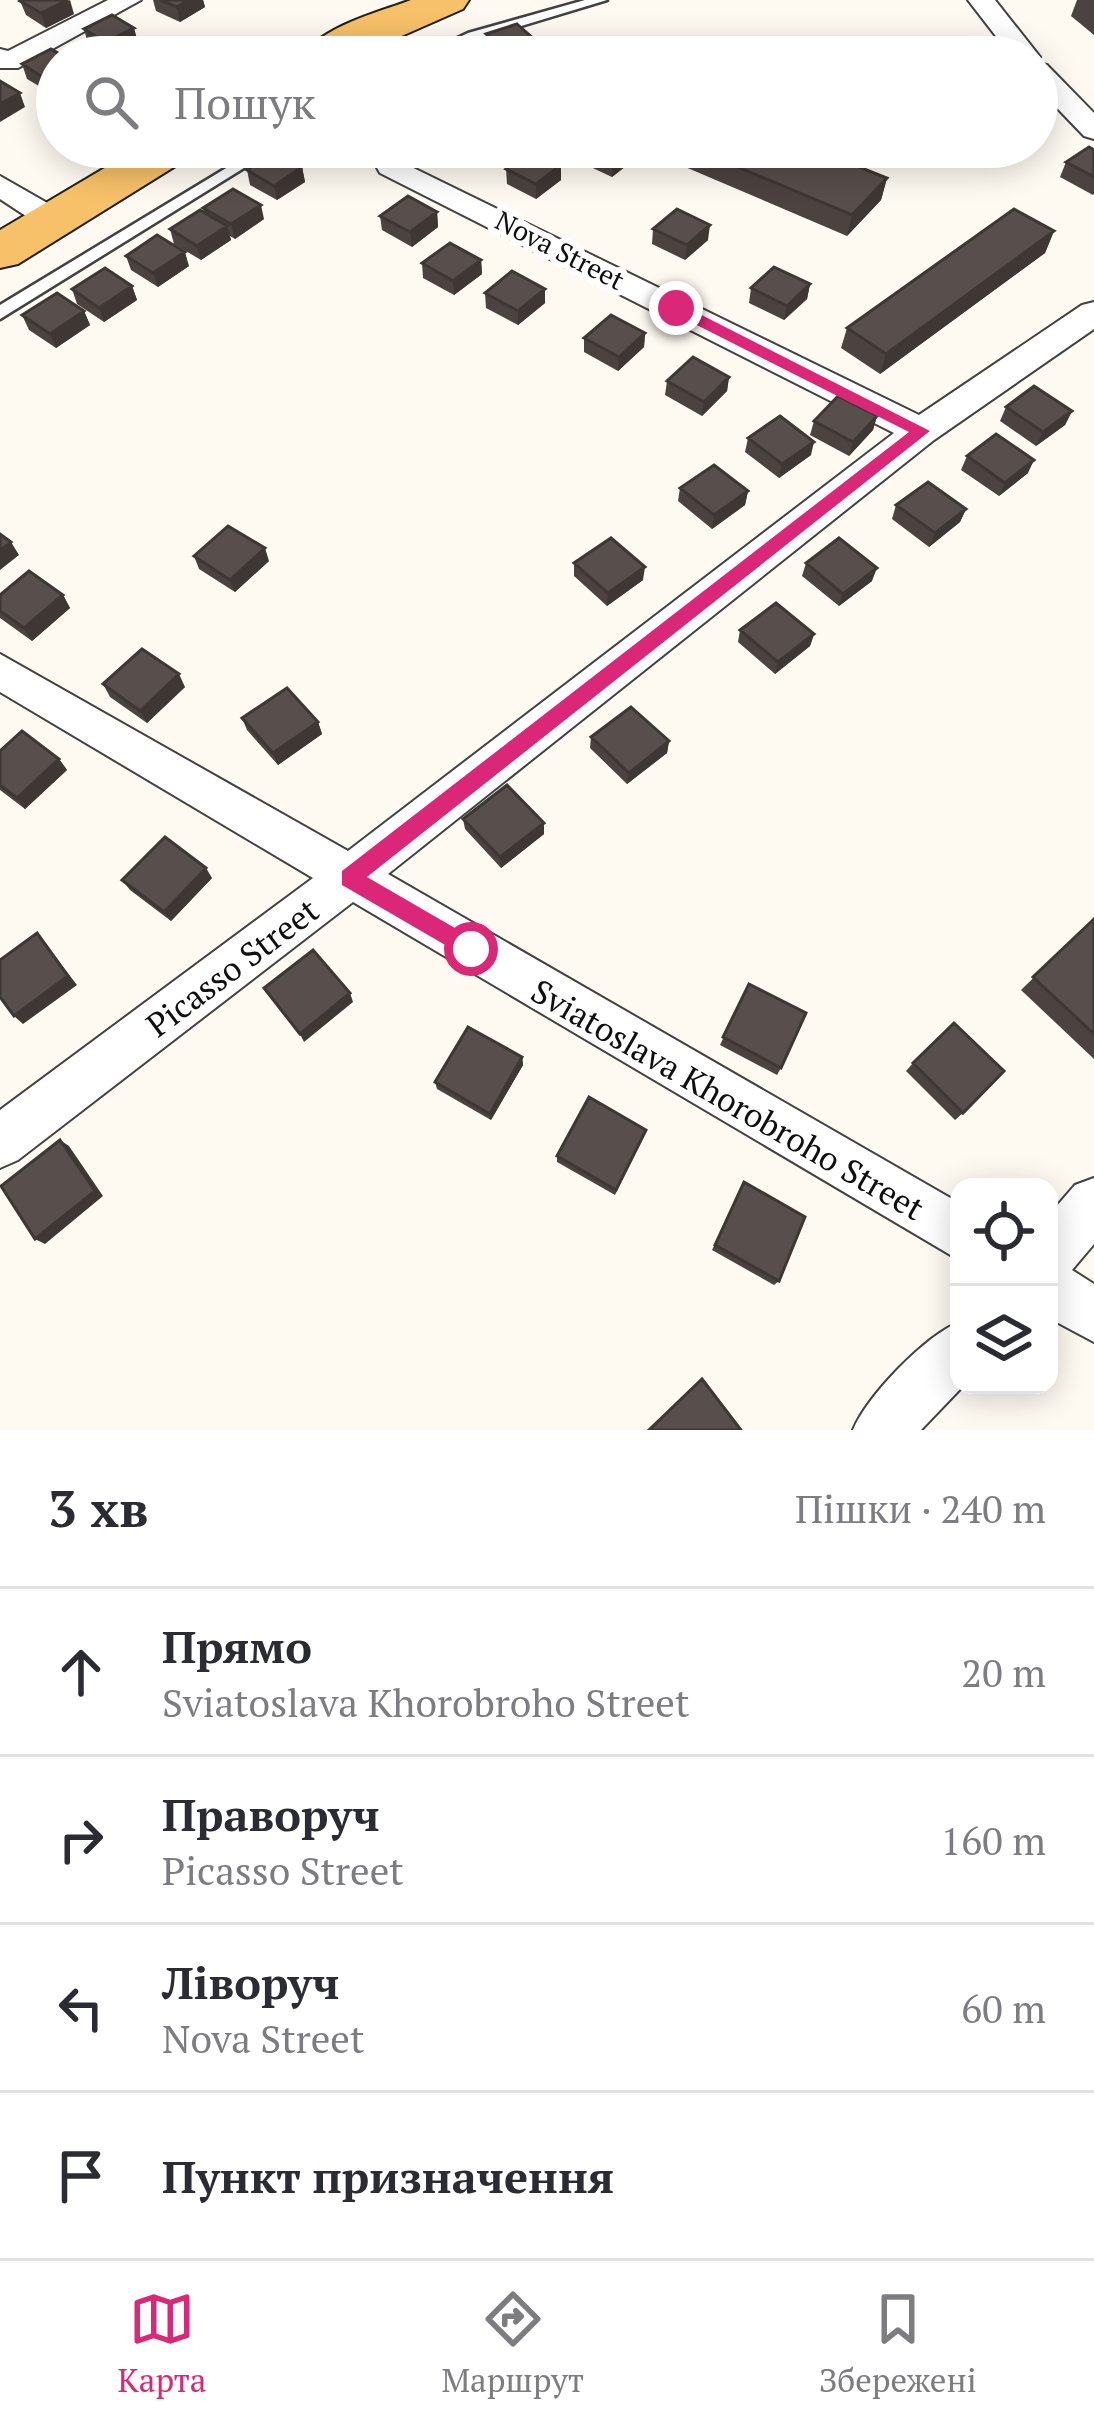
<!DOCTYPE html>
<html lang="uk">
<head>
<meta charset="utf-8">
<style>
	body { margin:0; font-family:"PT Serif",serif; background:#f7f7f7; color:#2b2b33 }
	.controls { position:absolute; right:36px; bottom:36px; display:grid; overflow:hidden; border-radius:24px; box-shadow:0 6px 30px #0003 }
	.controls button { width:108px; height:108px; display:grid; place-items:center; padding:0; border:0; border-bottom:3px solid #e1e1e2; background:#fff; color:#2b2b33; font:60px sans-serif }
	.stop { position:absolute; width:36px; height:36px; margin:-27px; border:9px solid #db2777; border-radius:50%; background:#fff }
	.stop.end { background:#db2777; border-color:#fff; box-shadow:0 3px 12px #0008 }
	.list { margin:0; padding:0; list-style:none }
	h2 { display:flex; justify-content:space-between; align-items:center; height:156px; margin:0; padding:0 48px; font-size:51px }
	h2 small { font-size:39px; font-weight:400; color:#7c7c81 }
	.list li { display:grid; grid-template-columns:78px 1fr auto; gap:36px; align-items:center; box-sizing:border-box; height:168px; padding:0 48px; border-top:3px solid #e1e1e2 }
	.list b { display:block; font-size:45px; white-space:nowrap }
	.list p { margin:0; font-size:39px; white-space:nowrap; color:#7c7c81 }
	.list em { font-size:39px; font-style:normal; color:#7c7c81 }
	.icon { flex:none; width:66px; height:66px; fill:none; stroke:currentColor; stroke-width:2; stroke-linecap:round; stroke-linejoin:round }
	.map { position:relative; flex:none; width:1094px; height:1430px; overflow:hidden }
	.search { position:absolute; background:#fff; box-shadow:0 6px 30px #0003; left:36px; right:36px; top:36px; height:132px; display:flex; align-items:center; gap:30px; box-sizing:border-box; padding:0 42px; border-radius:66px; color:#7c7c81; font-size:45px }
	.sheet { height:828px; background:#fff }
	nav { display:flex; justify-content:space-around; align-items:center; box-sizing:border-box; height:168px; border-top:3px solid #e1e1e2; background:#fff; font-size:33px; color:#7c7c81 }
	nav a { display:grid; justify-items:center; gap:6px }
	nav .on { color:#db2777 }
	.map>svg:first-child { display:block }
</style>
</head>
<body>
<div class="map">
<svg width="1094" height="1430" viewBox="0 0 1094 1430">
	<rect width="100%" height="100%" fill="#fffaf1"/>
	<g fill="none" stroke-linecap="round" stroke-linejoin="round">
		<defs>
			<path id="lane" d="M585,0H607L478,39L437,57H418L468,33Z
				M261,147H278L0,319V305Z"/>
			<path id="street" d="M108,0H141L18,68H0V49L8,51Z
				M968,0H995L1040,57L1037,61V57H1012Z
				M1037,63L1047,65L1094,113V139L1084,136L1037,87Z
				M391,157L919,415L1082,305L1094,302V329L934,440L388,874L959,1203V1260L353,902L18,1160L0,1168V1110L313,878L0,692V654L348,851L894,433L380,173L376,166L380,159Z
				M0,176L63,212L68,219L63,226H41L0,199Z
				M1094,1178V1244L1072,1270L1094,1284V1342L1049,1318V1215L1075,1185Z
				M959,1322V1385H964L921,1430H853C868,1395 924,1337 959,1322Z"/>
			<path id="primary" d="M411,0H469L463,9L354,57H301C323,26 376,13 411,0Z
				M140,147H196L190,157L18,264L0,268V230Z"/>
		</defs>
		<use href="#lane" stroke="#424242" stroke-width="5"/>
		<use href="#street" stroke="#424242" stroke-width="4"/>
		<use href="#primary" stroke="#202020" stroke-width="4"/>
		<use href="#lane" fill="#fff" fill-rule="evenodd"/>
		<use href="#street" fill="#fff" fill-rule="evenodd"/>
		<use href="#primary" fill="#f7c169" fill-rule="evenodd"/>
	</g>
	<path fill="#4c4340" d="M153,0H203L205,7L180,22L156,11Z
		M1077,0H1094V35L1071,16Z
		M20,1L74,14L46,28L26,15Z
		M84,29L138,42L110,57L88,44Z
		M486,34L535,55L529,57H496L487,49Z
		M51,49L49,92L27,79L22,64Z
		M460,147H513L488,165L460,150Z
		M583,147H635V159L612,177L582,163Z
		M665,147H809L887,178L881,200L847,236L664,158Z
		M1094,150V194L1093,195L1060,177L1066,162Z
		M561,165V180L536,199L507,184L506,169Z
		M302,167L305,182L277,200L250,185L247,170Z
		M203,208L264,219L235,239L230,236L231,240L201,260L174,244L170,229L204,212Z
		M437,212L438,227L412,247L382,230L380,216Z
		M653,229L708,240L685,260L652,244Z
		M1054,231L1045,253L880,374L841,348L847,328Z
		M126,256L189,266L158,287L131,270Z
		M481,260L482,274L454,295L423,278L422,263Z
		M810,284L807,299L784,320L749,303L751,288Z
		M132,286L137,300L104,322L77,304L72,289Z
		M485,293L545,303L518,325L486,308Z
		M84,311L90,325L56,348L29,330L22,315Z
		M645,333L644,347L618,371L584,352V338Z
		M729,377L727,391L702,416L665,395L667,381Z
		M1006,407L1072,411L1065,425L1036,446L1000,421Z
		M877,416L873,430L849,456L810,435L814,421Z
		M748,438L811,455L779,478L745,452Z
		M967,456L1028,473L999,496L961,470Z
		M680,488L748,491L745,505L712,529L678,501Z
		M896,505L966,509L960,522L929,547L892,519Z
		M194,556L269,561L235,592L199,569Z
		M574,563L643,580L607,606L574,576Z
		M806,563L872,581L839,606L802,576Z
		M0,595H63L70,608L32,641L0,618Z
		M740,630L814,634L810,646L775,674L738,642Z
		M103,684L185,687L147,723L110,697Z
		M242,718L318,722L322,734L278,765L247,730Z
		M591,737L669,741L667,753L627,784L590,748Z
		M0,751L59,759L67,770L25,809L0,790Z
		M463,819L544,823V834L501,868L465,829Z
		M212,878L171,921L130,890L122,880Z
		M1094,919V1059L1021,990Z
		M749,984L781,1068L777,1075L720,1045Z
		M522,1057L523,1065L491,1120L437,1089L435,1082Z
		M913,1063L963,1113L955,1120L906,1071Z
		M646,1130L615,1195L557,1162V1156Z
		M744,1182L779,1281L774,1285L712,1250Z"/>
	<path fill="#3e3734" d="M70,0L74,14L46,28L41,13Z
		M189,0H203L205,7L180,22L177,7Z
		M134,28L138,42L110,57L105,42Z
		M535,40V55L529,57H505L504,51Z
		M57,71V88L49,92L44,78Z
		M20,93L25,107L0,122V104Z
		M492,147H513L488,165V150Z
		M632,147H635V159L612,177V163Z
		M561,165V180L536,199V184Z
		M302,167L305,182L277,200L274,186Z
		M887,178L881,200L847,236L852,215Z
		M261,205L264,219L235,239L231,224Z
		M437,212L438,227L412,247L410,232Z
		M710,225L708,240L685,260L687,245Z
		M227,226L231,240L201,260L197,246Z
		M1054,231L1045,253L880,374L886,354Z
		M185,252L189,266L158,287L153,273Z
		M481,260L482,274L454,295L453,281Z
		M810,284L807,299L784,320L787,306Z
		M132,286L137,300L104,322L99,308Z
		M545,289V303L518,325V311Z
		M84,311L90,325L56,348L50,334Z
		M645,333L644,347L618,371L619,357Z
		M729,377L727,391L702,416L704,402Z
		M1072,411L1065,425L1036,446L1043,432Z
		M877,416L873,430L849,456L853,442Z
		M814,442L811,455L779,478L782,464Z
		M1034,460L1028,473L999,496L1005,483Z
		M748,491L745,505L712,529L714,515Z
		M966,509L960,522L929,547L935,533Z
		M11,542L19,555L0,570V551Z
		M265,548L269,561L235,592L230,580Z
		M645,567L643,580L607,606L608,593Z
		M877,568L872,581L839,606L843,594Z
		M63,595L70,608L32,641L24,628Z
		M814,634L810,646L775,674L778,662Z
		M179,674L185,687L147,723L140,711Z
		M318,722L322,734L278,765L273,753Z
		M669,741L667,753L627,784L629,773Z
		M59,759L67,770L25,809L17,798Z
		M544,823V834L501,868L500,857Z
		M206,868L212,878L171,921L164,912Z
		M37,933L77,985L23,1024L14,1016Z
		M350,993L353,1002L304,1042L300,1034Z
		M522,1057L523,1065L491,1120L490,1114Z
		M60,1140L69,1146L103,1196L45,1244L35,1239Z"/>
	<path fill="#584e4b" stroke="#3e3734" stroke-width="3" d="M22,0H68L41,13L20,1Z
		M160,0H189L177,7Z
		M112,15L134,28L105,42L84,29Z
		M517,24L535,40L504,51L486,34Z
		M51,49L65,57H57V71L44,78L22,64Z
		M467,50L476,57H448Z
		M0,81L20,93L0,104Z
		M583,147H632L612,163L582,148Z
		M690,147H809L887,178L852,215Z
		M1089,147L1094,150V177L1066,162Z
		M531,151L561,165L536,184L506,169Z
		M275,152L302,167L274,186L247,170Z
		M233,189L261,205L231,224L203,208Z
		M408,196L437,212L410,232L380,216Z
		M677,209L710,225L687,245L653,229Z
		M1014,209L1054,231L886,354L847,328Z
		M200,210L227,226L197,246L170,229Z
		M157,235L185,252L153,273L126,256Z
		M450,243L481,260L453,281L422,263Z
		M774,267L810,284L787,306L751,288Z
		M105,268L132,286L99,308L72,289Z
		M512,271L545,289L518,311L485,293Z
		M57,293L84,311L50,334L22,315Z
		M611,315L645,333L619,357L584,338Z
		M693,357L729,377L704,402L667,381Z
		M1034,386L1072,411L1043,432L1006,407Z
		M838,396L877,416L853,442L814,421Z
		M780,416L814,442L782,464L748,438Z
		M996,434L1034,460L1005,483L967,456Z
		M714,465L748,491L714,515L680,488Z
		M928,482L966,509L935,533L896,505Z
		M228,526L265,548L230,580L194,556Z
		M0,534L11,542L0,551Z
		M611,538L645,567L608,593L574,563Z
		M839,538L877,568L843,594L806,563Z
		M29,571L63,595L24,628L0,611V595Z
		M776,603L814,634L778,662L740,630Z
		M142,649L179,674L140,711L103,684Z
		M287,688L318,722L273,753L242,718Z
		M631,707L669,741L629,773L591,737Z
		M22,731L59,759L17,798L0,785V751Z
		M507,785L544,823L500,857L463,819Z
		M165,837L206,868L164,912L122,880Z
		M1094,919V1034L1033,977Z
		M37,933L68,976L14,1016L0,997V960Z
		M313,950L350,993L300,1034L264,988Z
		M749,984L806,1013L781,1068L723,1037Z
		M954,1023L1004,1071L963,1113L913,1063Z
		M468,1027L522,1057L490,1114L435,1082Z
		M589,1097L646,1130L616,1190L557,1156Z
		M60,1140L95,1191L35,1239L1,1186Z
		M744,1182L805,1217L779,1281L715,1245Z
		M702,1379L741,1430H649Z"/>
	<path fill="#db2777" d="M671,305H682L930,431L367,877L479,942L482,949L471,960L342,885V871L909,432L671,312Z"/>
	<g text-anchor="middle" dominant-baseline="central" stroke-width="12" stroke-linejoin="round" paint-order="stroke">
		<g font-size="27" fill="#0f0f0f" stroke="#fff">
			<text transform="translate(560 250) rotate(27)">Nova Street</text>
		</g>
		<g font-size="33" fill="#0f0f0f" stroke="#fff">
			<text transform="translate(232 967) rotate(-37)">Picasso Street</text>
			<text transform="translate(728 1099) rotate(30)">Sviatoslava Khorobroho Street</text>
		</g>
	</g>
</svg>
<div class="controls">
<button><svg class="icon" aria-label="locate" viewBox="0 0 24 24"><circle cx="12" cy="12" r="6"/><path d="M12 2v4M12 18v4M2 12h4M18 12h4"/></svg></button>
<button><svg class="icon" aria-label="layers" viewBox="0 0 24 24"><path d="M12 4l9 5-9 5-9-5zM3 14l9 5 9-5"/></svg></button>
</div>
<div class="stop" style="left:471px;top:949px"></div>
<div class="stop end" style="left:676px;top:308px"></div>
<div class="search"><svg class="icon" aria-label="search" viewBox="0 0 24 24"><circle cx="10" cy="10" r="6"/><path d="M15 15l6 6"/></svg>Пошук</div>
</div>
<section class="sheet">
<h2>3 хв<small>Пішки · 240 m</small></h2>
<ul class="list">
<li><svg class="icon" aria-label="ahead" viewBox="0 0 24 24"><path d="M12 20V5M6 11l6-6 6 6"/></svg><div><b>Прямо</b><p>Sviatoslava Khorobroho Street</p></div><em>20 m</em></li>
<li><svg class="icon" aria-label="right" viewBox="0 0 24 24"><path d="M7 20v-9h11M14 6l5 5-5 5"/></svg><div><b>Праворуч</b><p>Picasso Street</p></div><em>160 m</em></li>
<li><svg class="icon" aria-label="left" viewBox="0 0 24 24"><path d="M17 20v-9H6M10 6l-5 5 5 5"/></svg><div><b>Ліворуч</b><p>Nova Street</p></div><em>60 m</em></li>
<li><svg class="icon" aria-label="arrive" viewBox="0 0 24 24"><path d="M6 21V4h12l-3 4 3 4H6"/></svg><div><b>Пункт призначення</b></div></li>
</ul>
</section>
<nav>
<a class="on"><svg class="icon" aria-label="map" viewBox="0 0 24 24"><path d="M3 6l6-2 6 2 6-2v14l-6 2-6-2-6 2zM9 4v14M15 6v14"/></svg>Карта</a>
<a><svg class="icon" aria-label="directions" viewBox="0 0 24 24"><path d="M12 3l9 9-9 9-9-9zM9 14v-3h6M13 9l2 2-2 2"/></svg>Маршрут</a>
<a><svg class="icon" aria-label="saved" viewBox="0 0 24 24"><path d="M7 4h10v16l-5-4-5 4z"/></svg>Збережені</a>
</nav>
</body>
</html>
